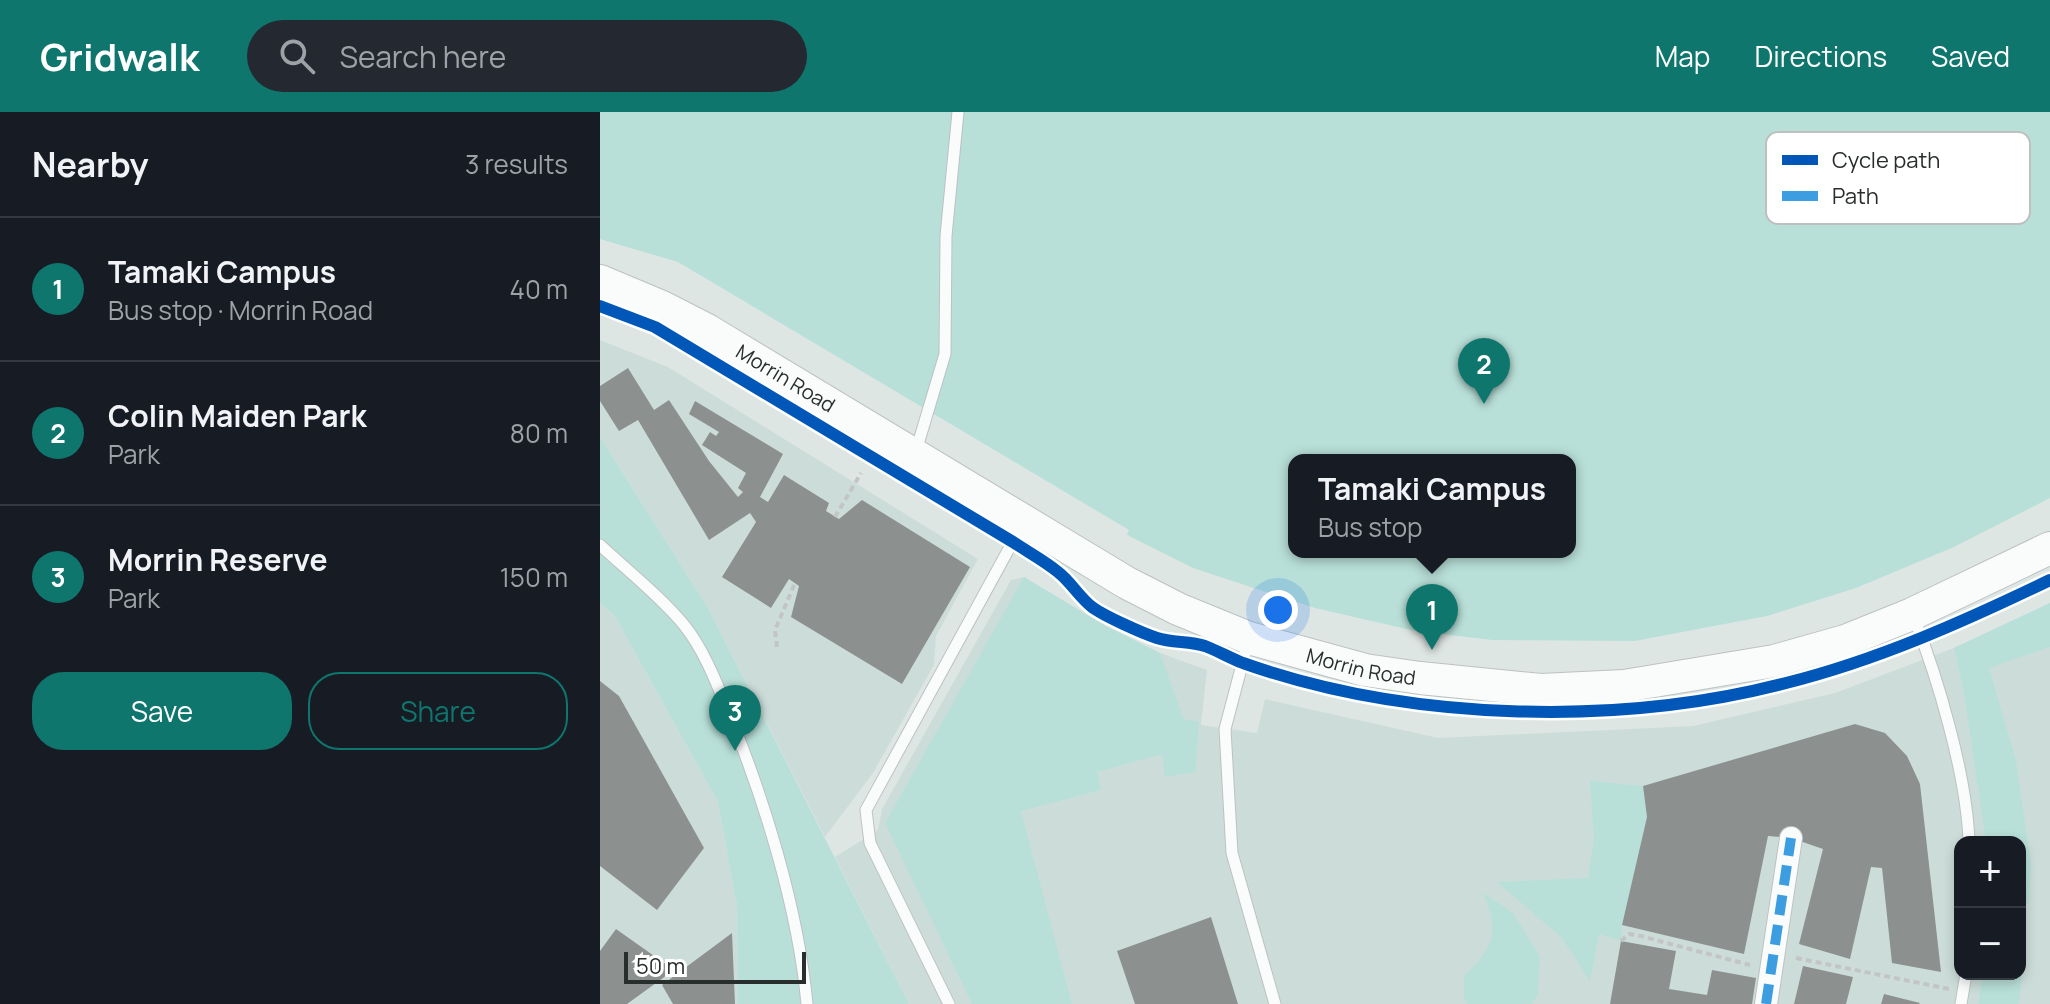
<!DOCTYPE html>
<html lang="en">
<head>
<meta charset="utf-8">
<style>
	body { margin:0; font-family:Manrope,sans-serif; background:#242831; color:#f1f3f6 }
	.controls { position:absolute; right:24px; bottom:24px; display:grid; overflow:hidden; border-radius:16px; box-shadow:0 4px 12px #0003 }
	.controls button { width:72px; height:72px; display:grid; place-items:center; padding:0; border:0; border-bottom:2px solid #363941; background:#171b24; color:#f1f3f6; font:40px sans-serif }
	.scale { position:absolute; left:24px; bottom:20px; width:182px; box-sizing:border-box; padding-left:8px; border:4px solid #282e2c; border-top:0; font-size:22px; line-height:28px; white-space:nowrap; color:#282e2c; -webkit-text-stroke:6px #fff; paint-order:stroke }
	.you { position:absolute; left:678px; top:498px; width:28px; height:28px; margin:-20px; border:6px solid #fff; border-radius:50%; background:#1a73e8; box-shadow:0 0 0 12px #1a73e833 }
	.badge { display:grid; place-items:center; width:52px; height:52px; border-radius:50%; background:#0f766e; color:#fff; font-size:26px; font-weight:700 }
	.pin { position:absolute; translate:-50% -66px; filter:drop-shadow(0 2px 4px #0008) }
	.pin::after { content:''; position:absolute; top:42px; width:28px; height:24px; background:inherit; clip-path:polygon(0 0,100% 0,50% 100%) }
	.popup { position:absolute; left:688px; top:342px; width:288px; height:104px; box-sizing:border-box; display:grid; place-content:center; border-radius:16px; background:#171b24; filter:drop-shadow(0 2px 6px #0005); font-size:26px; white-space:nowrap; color:#9ea1a6 }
	.popup b { font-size:30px; color:#f1f3f6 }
	.popup::after { content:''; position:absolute; left:50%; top:100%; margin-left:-16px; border:16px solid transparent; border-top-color:#171b24 }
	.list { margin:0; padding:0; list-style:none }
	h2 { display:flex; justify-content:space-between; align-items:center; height:104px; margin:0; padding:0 32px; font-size:34px }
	h2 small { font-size:26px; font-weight:400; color:#9ea1a6 }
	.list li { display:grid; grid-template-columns:52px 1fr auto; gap:24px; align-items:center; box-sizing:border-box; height:144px; padding:0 32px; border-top:2px solid #363941 }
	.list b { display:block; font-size:30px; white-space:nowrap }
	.list p { margin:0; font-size:26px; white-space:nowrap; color:#9ea1a6 }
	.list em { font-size:26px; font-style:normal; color:#9ea1a6 }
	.actions { display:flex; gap:16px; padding:24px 32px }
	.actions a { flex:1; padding:18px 0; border:2px solid #0f766e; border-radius:32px; text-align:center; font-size:28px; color:#0f766e }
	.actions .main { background:#0f766e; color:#fff }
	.icon { flex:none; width:44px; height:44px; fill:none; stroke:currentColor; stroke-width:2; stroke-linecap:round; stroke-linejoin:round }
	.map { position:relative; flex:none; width:1450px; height:892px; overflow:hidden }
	header { display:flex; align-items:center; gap:48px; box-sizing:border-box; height:112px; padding:0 40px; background:#0f766e; color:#fff }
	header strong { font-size:38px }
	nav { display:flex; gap:44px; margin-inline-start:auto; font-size:28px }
	.search { width:560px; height:72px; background:#242831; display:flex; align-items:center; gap:20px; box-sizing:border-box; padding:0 28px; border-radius:44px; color:#9ea1a6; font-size:30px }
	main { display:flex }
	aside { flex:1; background:#171b24 }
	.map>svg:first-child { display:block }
</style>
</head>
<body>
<header>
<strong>Gridwalk</strong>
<div class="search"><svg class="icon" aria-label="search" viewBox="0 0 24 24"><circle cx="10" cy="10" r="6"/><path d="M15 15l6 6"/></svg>Search here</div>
<nav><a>Map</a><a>Directions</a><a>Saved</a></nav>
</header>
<main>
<aside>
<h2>Nearby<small>3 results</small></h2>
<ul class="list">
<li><span class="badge">1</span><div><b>Tamaki Campus</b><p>Bus stop · Morrin Road</p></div><em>40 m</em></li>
<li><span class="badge">2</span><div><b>Colin Maiden Park</b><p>Park</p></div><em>80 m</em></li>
<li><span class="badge">3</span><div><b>Morrin Reserve</b><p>Park</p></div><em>150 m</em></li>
</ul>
<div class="actions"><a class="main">Save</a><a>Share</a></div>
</aside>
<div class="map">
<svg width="1450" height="892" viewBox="0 0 1450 892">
	<rect width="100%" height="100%" fill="#dee6e4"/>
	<path fill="#ccddd9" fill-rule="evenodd" d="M0,228L68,255L378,447L336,524L334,553L273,661L225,725L108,496L0,325Z
		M424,465L504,513L560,541L607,558L601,613L657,621L665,587L838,626L1093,614L1235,581L1354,536L1450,491V892H309L235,745L278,718L282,697L411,468ZM1360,730H1420V862H1360Z
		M0,491L14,503L118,690L137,794L138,892H0Z"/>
	<path fill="#b8e0d8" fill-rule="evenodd" d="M0,0H1450V386L1354,435L1256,476L1167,504L1035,529L892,528L815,519L715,496L593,456L527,423L529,418L78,150L0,127ZM694,348H970V440H694Z
		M0,325L108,496L309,892H138L137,794L118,690L14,503L0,491Z
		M424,465L504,513L560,541L584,608L599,609L596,660L565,665L562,642L497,660L501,678L421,699L472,892H372L285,711Z
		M1450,491V535L1389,556L1416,648L1431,752L1429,791H1420V730H1386L1363,575L1354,536Z
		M990,669L1043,674L1047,705L1022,813L1021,829L999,822L990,869L961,825L897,770L988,766L994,727Z
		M883,781L913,801L940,844L938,882L932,892H868L864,887V864C894,835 900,821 883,781Z
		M1420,846L1423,847L1419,892H1378L1383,862H1420Z"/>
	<path fill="#8c9190" d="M28,256L54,298L69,288L109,349L138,385L143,380L138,376L146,361L102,333L110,320L116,324L119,320L89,302L95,289L183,342L160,385L168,390L184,363L229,391L226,399L239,407L262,388L370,455L302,572L191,505L199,474L189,467L171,496L122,465L156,410L150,401L109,428L38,308L19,319L0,289V274Z
		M0,569L19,584L104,736L57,798L0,754Z
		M1255,612L1285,621L1307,644L1320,672L1341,860L1292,851L1282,756L1271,755L1250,847L1199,832L1223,737L1191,726L1168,724L1144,842L1022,813L1047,705L1043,674Z
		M611,805L638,892H535L517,839Z
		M16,817L74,858L27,892H0V839Z
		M132,821L135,892H73L62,873Z
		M1021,829L1076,839L1069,877L1107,883L1112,858L1156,866L1152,892H1010Z
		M1203,854L1253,865L1246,892H1194Z
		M1284,882L1320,891L1319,892H1281Z"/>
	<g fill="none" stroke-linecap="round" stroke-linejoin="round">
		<defs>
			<path id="lane" d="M316,339L345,242L346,124L358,0
				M0,433C27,458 61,485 84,513C102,535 115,567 126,594C163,683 198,795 207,892
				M1314,506C1338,566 1367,665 1369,730
				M648,530L625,617L632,741L675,892
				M349,892L270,731L266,698L423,411
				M1361,892L1366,862"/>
			<path id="street" d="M1166,892L1191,726"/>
			<g id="secondary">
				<path id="s1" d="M0,169L62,195L107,218L527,471L578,497L649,526L765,558L820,566L941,578L1024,574L1174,549L1245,529L1312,502L1450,436"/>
			</g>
		</defs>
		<use href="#lane" stroke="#bcc2c1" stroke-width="13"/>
		<use href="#street" stroke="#bcc2c1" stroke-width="24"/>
		<use href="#secondary" stroke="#bcc2c1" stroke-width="34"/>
		<path stroke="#c3c5c4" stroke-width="4" stroke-dasharray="6 4" stroke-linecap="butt" d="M235,405L261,361
			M177,535L175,518L195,471
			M1021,829L1029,822L1037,823L1150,853
			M1196,846L1349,877"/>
		<use href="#lane" stroke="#fafbfb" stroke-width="11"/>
		<use href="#street" stroke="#fafbfb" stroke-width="22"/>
		<use href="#secondary" stroke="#fafbfb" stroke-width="32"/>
		<path stroke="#3d9de1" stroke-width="10" stroke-dasharray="20 10" stroke-linecap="butt" d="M1166,892L1191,726"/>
		<defs>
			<path id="cycleway" d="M0,194L55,215L413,430C428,440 445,449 458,460C471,470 479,485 492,495C504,504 542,521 557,526C572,531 590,529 605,534C618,539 630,546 643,551C807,609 1018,615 1186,571C1278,548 1365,509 1450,468"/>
		</defs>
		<use href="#cycleway" stroke="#fff" stroke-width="17"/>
		<use href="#cycleway" stroke="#0057b8" stroke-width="12"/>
	</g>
	<g text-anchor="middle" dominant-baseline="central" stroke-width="8" stroke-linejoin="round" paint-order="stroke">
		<g font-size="20" fill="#282e2c" stroke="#fff">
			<text stroke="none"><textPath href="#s1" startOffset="210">Morrin Road</textPath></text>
			<text stroke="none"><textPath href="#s1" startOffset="858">Morrin Road</textPath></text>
		</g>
	</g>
	<rect x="1166" y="20" width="264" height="92" rx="12" fill="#fff" stroke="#bec0c0" stroke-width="2"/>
	<rect x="1182" y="43" width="36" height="10" fill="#0057b8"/>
	<rect x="1182" y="79" width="36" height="10" fill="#3d9de1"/>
	<g font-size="22" fill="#282e2c">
		<text x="1232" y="56">Cycle path</text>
		<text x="1232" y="92">Path</text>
	</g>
</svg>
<div class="controls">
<button>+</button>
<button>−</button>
</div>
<div class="scale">50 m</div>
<div class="you"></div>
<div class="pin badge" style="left:832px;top:538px">1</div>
<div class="popup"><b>Tamaki Campus</b>Bus stop</div>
<div class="pin badge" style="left:884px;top:292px">2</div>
<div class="pin badge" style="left:135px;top:639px">3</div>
</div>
</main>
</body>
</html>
